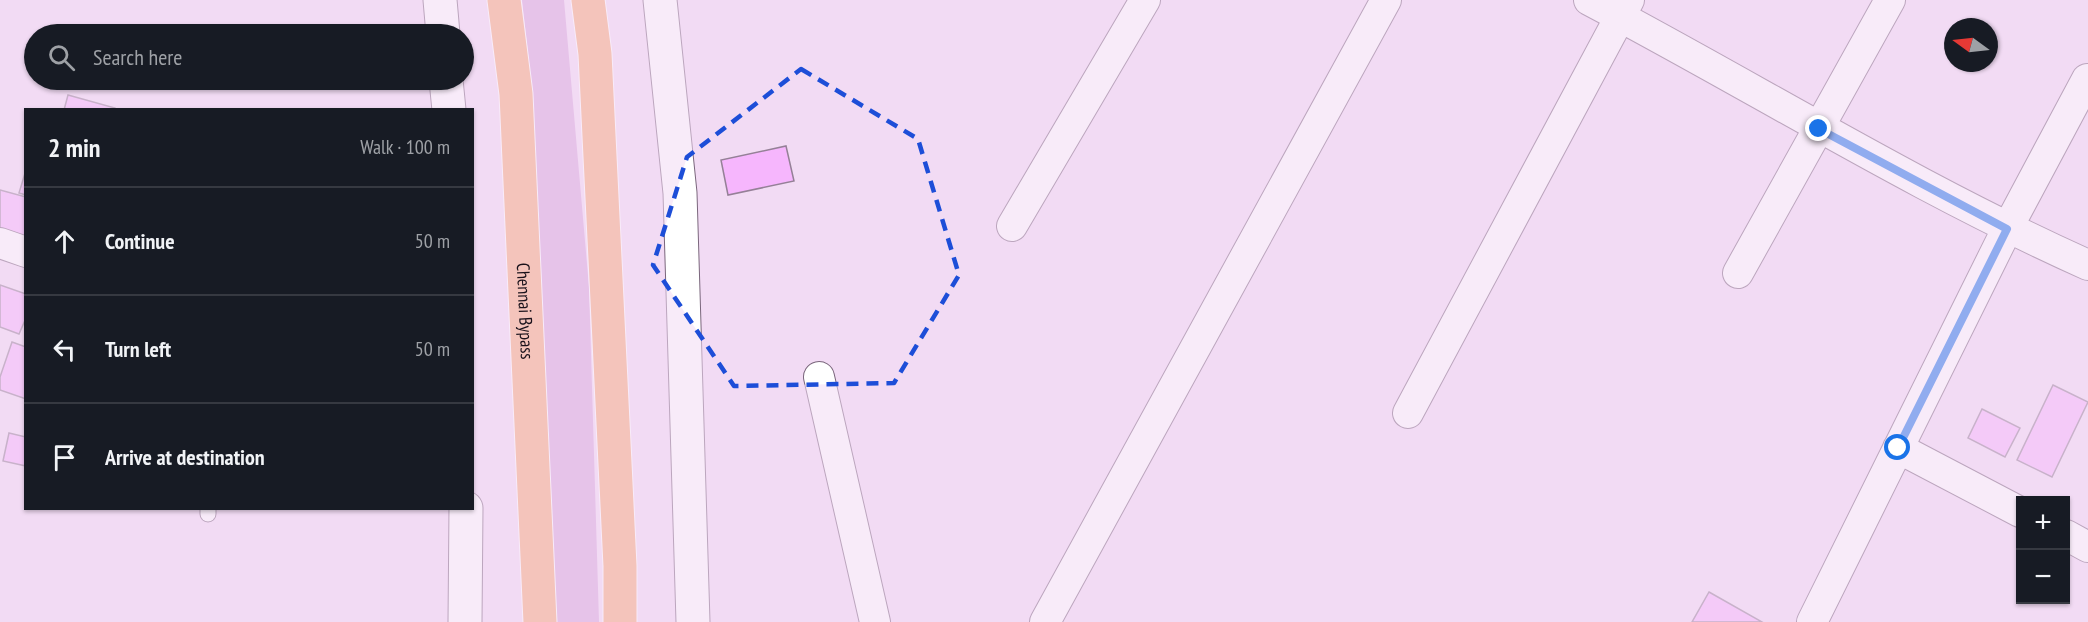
<!DOCTYPE html>
<html lang="en">
<head>
<meta charset="utf-8">
<style>
	body { margin:0; font-family:"PT Sans Narrow",sans-serif; background:#242831; color:#f1f3f6 }
	.controls { position:absolute; right:18px; bottom:18px; display:grid; overflow:hidden; border-radius:0px; box-shadow:0 2px 4px #0004 }
	.controls button { width:54px; height:54px; display:grid; place-items:center; padding:0; border:0; border-bottom:2px solid #363941; background:#171b24; color:#f1f3f6; font:30px sans-serif }
	.compass { position:absolute; left:1944px; top:18px; width:54px; height:54px; border-radius:50%; background:#171b24; box-shadow:0 2px 4px #0004; rotate:285deg }
	.stop { position:absolute; width:18px; height:18px; margin:-14px; border:4px solid #1a73e8; border-radius:50%; background:#fff }
	.stop.end { background:#1a73e8; border-color:#fff; box-shadow:0 2px 6px #0008 }
	.list { margin:0; padding:0; list-style:none }
	h2 { display:flex; justify-content:space-between; align-items:center; height:78px; margin:0; padding:0 24px; font-size:26px }
	h2 small { font-size:20px; font-weight:400; color:#9ea1a6 }
	.list li { display:grid; grid-template-columns:39px 1fr auto; gap:18px; align-items:center; box-sizing:border-box; height:108px; padding:0 24px; border-top:2px solid #363941 }
	.list b { display:block; font-size:22px; white-space:nowrap }
	.list em { font-size:20px; font-style:normal; color:#9ea1a6 }
	.icon { flex:none; width:33px; height:33px; fill:none; stroke:currentColor; stroke-width:2; stroke-linecap:round; stroke-linejoin:round }
	.map { position:relative; flex:none; width:2088px; height:622px; overflow:hidden }
	.search { position:absolute; background:#171b24; box-shadow:0 2px 4px #0004; left:24px; top:24px; width:450px; height:66px; display:flex; align-items:center; gap:15px; box-sizing:border-box; padding:0 21px; border-radius:33px; color:#9ea1a6; font-size:22px }
	.panel { position:absolute; background:#171b24; box-shadow:0 2px 4px #0004; left:24px; top:108px; width:450px; height:402px; border-radius:0px }
	.map>svg:first-child { display:block }
</style>
</head>
<body>
<div class="map">
<svg width="2088" height="622" viewBox="0 0 2088 622">
	<rect width="100%" height="100%" fill="#f2dbf4"/>
	<path fill="#d7a6dc" d="M522,0H564L589,287L599,622H551L531,80Z"/>
	<path fill="#f6b6fd" stroke="#958097" stroke-width="1.5" d="M68,95L115,108V110H64Z
		M786,146L794,181L728,195L721,160Z
		M26,170V195L19,193Z
		M0,190L26,197V241L0,233Z
		M0,285L26,294V318L19,334L0,327Z
		M12,342L26,347V399L0,390V377Z
		M2053,385L2088,402L2052,477L2017,460Z
		M1982,409L2020,428L2005,457L1968,438Z
		M9,433L26,437V466L3,461Z
		M1709,592L1762,622H1692Z"/>
	<g fill="none" stroke-linecap="round" stroke-linejoin="round">
		<defs>
			<path id="lane" d="M208,508V514"/>
			<path id="street" d="M1589,0C1756,88 1916,188 2088,265
				M1012,226L1145,0
				M0,243L26,252
				M1738,273L1890,0
				M819,377L875,622
				M1408,413L1629,0
				M1898,448L2020,512
				M2066,535L2088,547
				M1045,622L1386,0
				M1812,622L2007,229L2087,79"/>
			<path id="secondary" d="M440,0L443,34
				M660,0L680,193L693,622
				M446,80L449,110
				M465,622L466,508"/>
			<g id="highway">
				<path id="s1" d="M504,0L516,94L540,622"/>
				<path d="M588,0L595,54L620,566V622"/>
			</g>
		</defs>
		<use href="#lane" stroke="#7a667c" stroke-width="17"/>
		<use href="#street" stroke="#7a667c" stroke-width="32"/>
		<use href="#secondary" stroke="#7a667c" stroke-width="35"/>
		<use href="#highway" stroke="#fff" stroke-width="35"/>
		<use href="#lane" stroke="#fff" stroke-width="15"/>
		<use href="#street" stroke="#fff" stroke-width="30"/>
		<use href="#secondary" stroke="#fff" stroke-width="33"/>
		<use href="#highway" stroke="#f5a876" stroke-width="33"/>
	</g>
	<g fill="none" stroke-linecap="round" stroke-linejoin="round">
		<path stroke="#1a73e8" stroke-width="8" d="M1819,129L2007,229L1898,448"/>
	</g>
	<path d="M0 0H2088V622H0ZM801,69L918,139L959,275L894,383L734,386L653,265L687,157Z" fill="#f2dbf4" fill-opacity=".55" fill-rule="evenodd"/>
	<path fill="none" stroke="#1d4ed8" stroke-width="4.5" stroke-dasharray="12 8" stroke-linejoin="round" d="M801,69L918,139L959,275L894,383L734,386L653,265L687,157Z"/>
	<g text-anchor="middle" dominant-baseline="central" stroke-width="4.5" stroke-linejoin="round" paint-order="stroke">
		<g font-size="18" fill="#1a121b" stroke="#fdeafe">
			<text stroke="none"><textPath href="#s1" startOffset="312">Chennai Bypass</textPath></text>
		</g>
	</g>
</svg>
<div class="controls">
<button>+</button>
<button>−</button>
</div>
<svg class="compass" viewBox="-18 -18 36 36"><path d="M0-13l5 13h-10z" fill="#e53935"/><path d="M0 13l5-13h-10z" fill="#9ea1a6"/></svg>
<div class="stop" style="left:1898px;top:448px"></div>
<div class="stop end" style="left:1819px;top:129px"></div>
<div class="search"><svg class="icon" aria-label="search" viewBox="0 0 24 24"><circle cx="10" cy="10" r="6"/><path d="M15 15l6 6"/></svg>Search here</div>
<section class="panel">
<h2>2 min<small>Walk · 100 m</small></h2>
<ul class="list">
<li><svg class="icon" aria-label="ahead" viewBox="0 0 24 24"><path d="M12 20V5M6 11l6-6 6 6"/></svg><div><b>Continue</b></div><em>50 m</em></li>
<li><svg class="icon" aria-label="left" viewBox="0 0 24 24"><path d="M17 20v-9H6M10 6l-5 5 5 5"/></svg><div><b>Turn left</b></div><em>50 m</em></li>
<li><svg class="icon" aria-label="arrive" viewBox="0 0 24 24"><path d="M6 21V4h12l-3 4 3 4H6"/></svg><div><b>Arrive at destination</b></div></li>
</ul>
</section>
</div>
</body>
</html>
